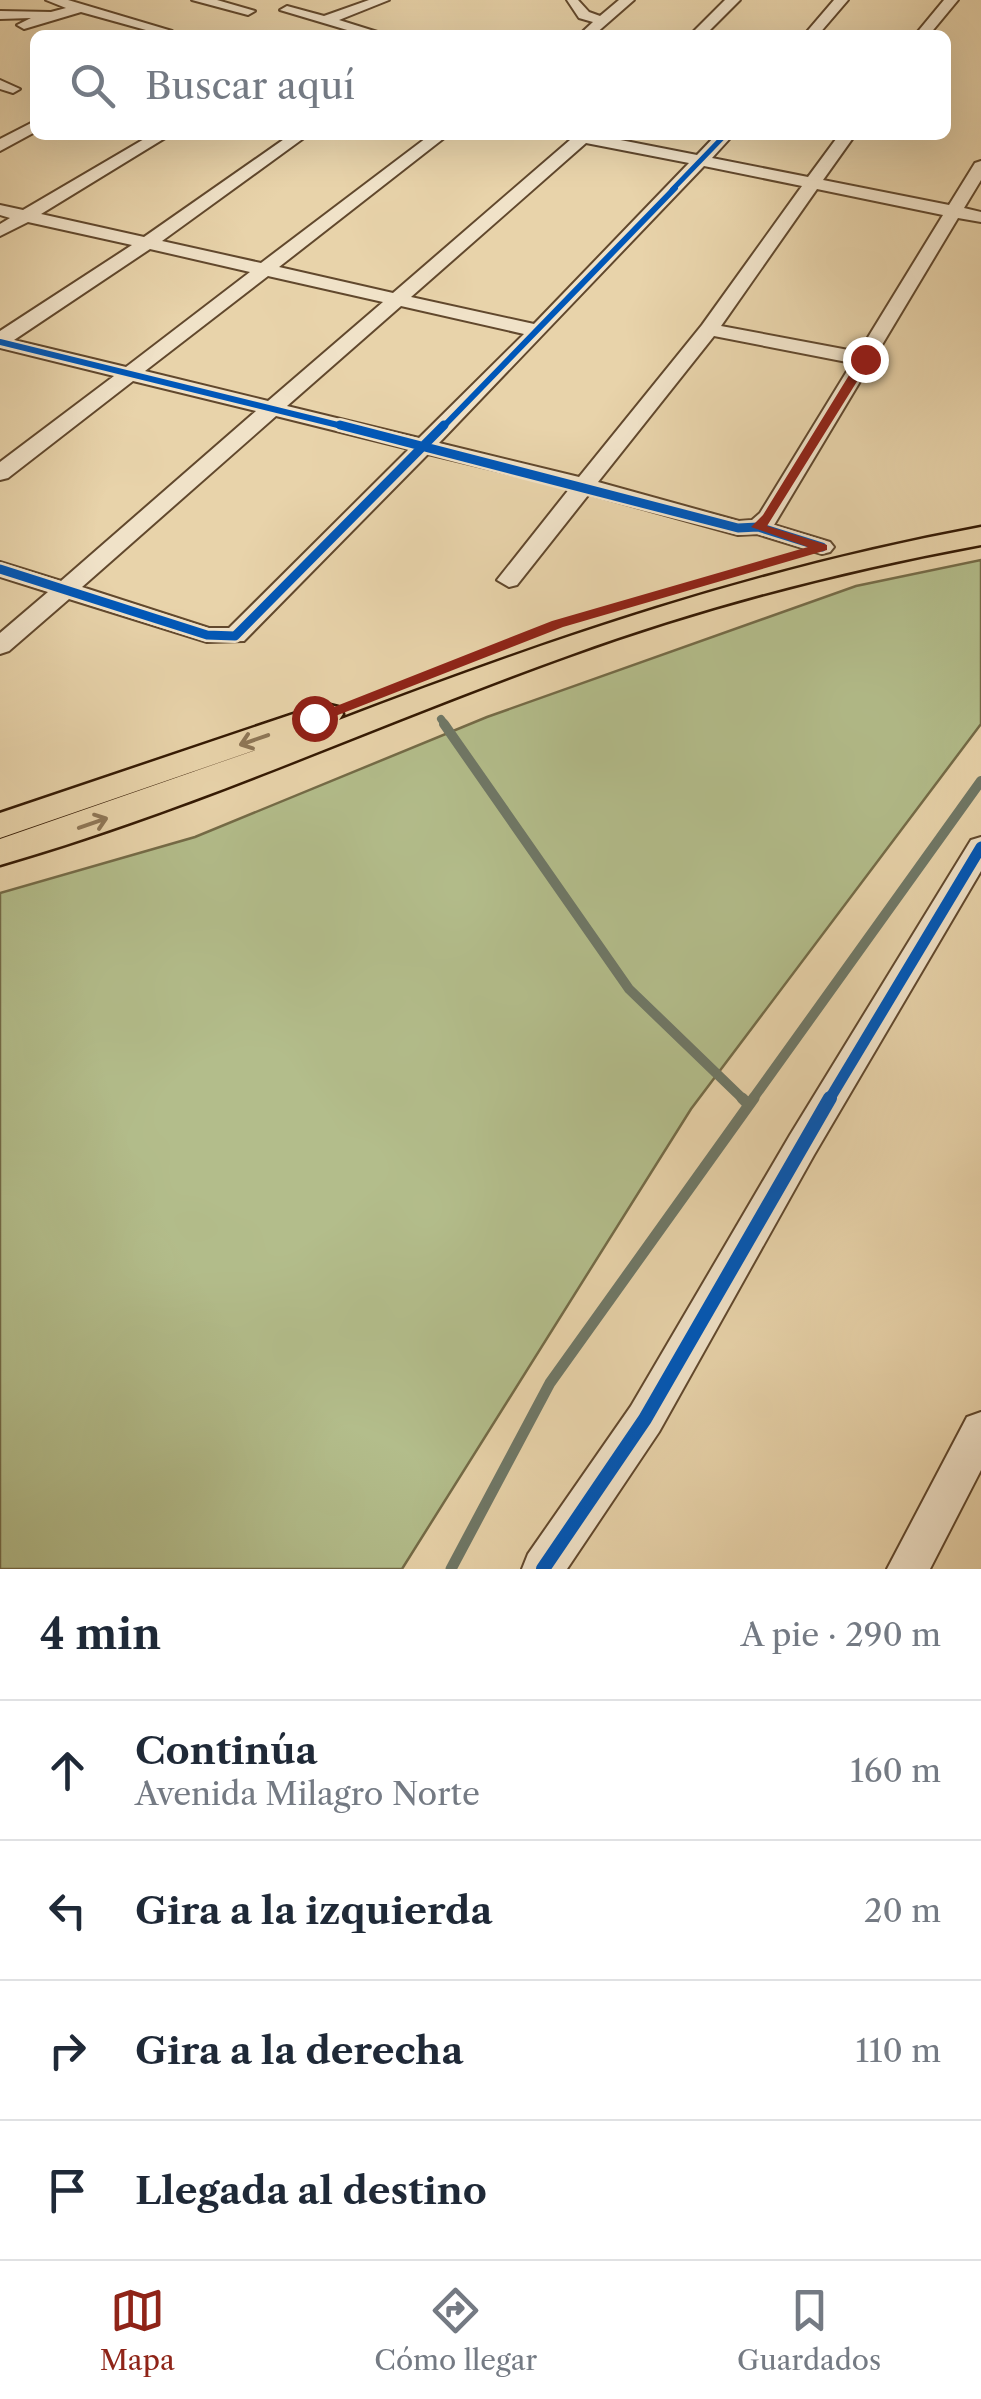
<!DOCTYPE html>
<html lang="es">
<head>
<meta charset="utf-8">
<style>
	body { margin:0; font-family:"Libre Caslon Text",serif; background:#f6f6f7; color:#1f2937 }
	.stop { position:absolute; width:30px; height:30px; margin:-22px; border:8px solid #8f2418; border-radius:50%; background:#fff }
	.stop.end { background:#8f2418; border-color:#fff; box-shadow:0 2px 10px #0008 }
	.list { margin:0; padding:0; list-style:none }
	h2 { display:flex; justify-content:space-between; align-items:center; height:130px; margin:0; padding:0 40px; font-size:42px }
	h2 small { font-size:32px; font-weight:400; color:#747a83 }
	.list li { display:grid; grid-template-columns:65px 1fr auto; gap:30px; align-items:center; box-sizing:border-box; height:140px; padding:0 40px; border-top:2px solid #e0e1e3 }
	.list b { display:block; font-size:38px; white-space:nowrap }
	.list p { margin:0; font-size:32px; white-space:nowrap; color:#747a83 }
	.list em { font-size:32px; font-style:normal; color:#747a83 }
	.icon { flex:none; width:55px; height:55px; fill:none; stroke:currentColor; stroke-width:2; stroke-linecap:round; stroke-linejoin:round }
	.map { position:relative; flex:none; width:981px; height:1569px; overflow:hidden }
	.search { position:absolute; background:#fff; box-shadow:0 10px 40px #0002; left:30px; right:30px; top:30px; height:110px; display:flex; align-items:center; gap:25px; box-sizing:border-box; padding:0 35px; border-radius:15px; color:#747a83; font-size:38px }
	.sheet { height:690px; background:#fff }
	nav { display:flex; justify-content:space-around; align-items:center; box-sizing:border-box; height:140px; border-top:2px solid #e0e1e3; background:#fff; font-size:28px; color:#747a83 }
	nav a { display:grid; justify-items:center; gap:5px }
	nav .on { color:#8f2418 }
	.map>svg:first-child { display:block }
</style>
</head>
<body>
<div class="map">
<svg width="981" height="1569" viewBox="0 0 981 1569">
	<rect width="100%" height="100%" fill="#e8d3aa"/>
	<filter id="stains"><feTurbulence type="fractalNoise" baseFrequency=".002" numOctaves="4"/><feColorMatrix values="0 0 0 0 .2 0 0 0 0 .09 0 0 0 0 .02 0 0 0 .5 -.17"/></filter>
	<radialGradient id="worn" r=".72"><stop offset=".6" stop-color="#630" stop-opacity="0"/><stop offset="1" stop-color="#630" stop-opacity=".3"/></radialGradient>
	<path fill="#b3bd8b" stroke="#746b47" stroke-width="2.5" d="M981,560V724L691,1109L402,1569H0V893L195,837L487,717L856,586Z"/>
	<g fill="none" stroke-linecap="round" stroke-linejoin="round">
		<path stroke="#6f7867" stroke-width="8" d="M441,719L446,726"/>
		<path stroke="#6f7867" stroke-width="10" d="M444,724L629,989L744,1100
			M752,1100L981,781"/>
		<path stroke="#6f7867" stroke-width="11" d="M742,1098L749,1105
			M451,1569L550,1383L754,1098"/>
		<defs>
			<path id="minor" d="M46,0H68L172,31L164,35L81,12L24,29L17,25L31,18L0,19V11L51,12L66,8Z
				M192,0H217L255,11L248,15Z
				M369,0H389L339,20L387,35H364L280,10L287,6L324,16Z
				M567,0H578L589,12L600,16L619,0H634L594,35H579L593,22L579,18Z
				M725,0H740L705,35H690Z
				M834,0H848L818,35H804Z
				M944,0H958L929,35H915Z
				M0,80L20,89L13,93L0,89Z
				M35,121V132L0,151V139Z
				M151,135H170L41,214L144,237L290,135H308L162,241L261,263L430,135H448L279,267L393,293L570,140L563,135H595L697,155L716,135H733L712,158L808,177L839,135H855L823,180L949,205L975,163L981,161V180L964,208L981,212V222L958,218L774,525L830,542L834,547L830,552L822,554L757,534L738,535L589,494L517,585L509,587L497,580L570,488L428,454L244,641L207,642L69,599L9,651L0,654V633L48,592L0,577V562L61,581L256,411L133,381L8,478L0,480V462L114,376L0,348V331L132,245L28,222L0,236V224L10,218L0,215V205L23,210ZM586,143L689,163L534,324L411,297ZM704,166L802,186L702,325L579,477L439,443ZM817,189L943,215L859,352L721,326ZM150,249L250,272L126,367L14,340ZM268,276L383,302L268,401L145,371ZM401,306L524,334L419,438L287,406ZM714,336L852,363L760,513L752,520L739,521L598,482ZM276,416L409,449L229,628H209L82,587Z
				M981,837V871L814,1155L659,1432L567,1569H522L528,1554L631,1406L790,1135L971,840Z
				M981,1412V1470L930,1569H887L967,1417Z"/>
			<path id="major" d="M981,527V545C841,571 704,606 570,655C380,723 195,809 0,865V839L296,736L0,838V813L314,707L326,704L338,707L343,714L339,720C553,638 755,569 981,527Z"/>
		</defs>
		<use href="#minor" stroke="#61482d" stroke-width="4"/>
		<use href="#major" stroke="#341903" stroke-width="5"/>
		<use href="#minor" fill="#f0e2c8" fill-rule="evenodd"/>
		<use href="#major" fill="#e8d3aa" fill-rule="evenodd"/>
		<defs>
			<path id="cycleway-far4" d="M672,190L725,135"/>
			<path id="cycleway-far3" d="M0,342L350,428
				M442,428L675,188"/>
			<path id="cycleway-far2" d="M340,425L738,528L758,527L822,547
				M0,569L207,635L235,636L444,425"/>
			<path id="cycleway-far1" d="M829,1100L981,847"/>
			<path id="cycleway" d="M543,1569L645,1419L830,1098"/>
		</defs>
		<use href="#cycleway-far4" stroke="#f0e2c8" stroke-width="9"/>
		<use href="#cycleway-far3" stroke="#f0e2c8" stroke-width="10"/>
		<use href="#cycleway-far2" stroke="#f0e2c8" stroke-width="14"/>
		<use href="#cycleway-far1" stroke="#f0e2c8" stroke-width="18"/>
		<use href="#cycleway" stroke="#f0e2c8" stroke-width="20"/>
		<use href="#cycleway-far4" stroke="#0057b8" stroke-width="5"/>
		<use href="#cycleway-far3" stroke="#0057b8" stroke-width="6"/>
		<use href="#cycleway-far2" stroke="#0057b8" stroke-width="9"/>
		<use href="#cycleway-far1" stroke="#0057b8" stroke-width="11"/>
		<use href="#cycleway" stroke="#0057b8" stroke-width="14"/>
	</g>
	<defs><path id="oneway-shaft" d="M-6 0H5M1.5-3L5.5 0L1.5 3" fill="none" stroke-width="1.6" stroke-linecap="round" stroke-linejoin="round" transform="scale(2.5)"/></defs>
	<g stroke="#8e7656">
		<use href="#oneway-shaft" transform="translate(254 740) rotate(161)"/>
		<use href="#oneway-shaft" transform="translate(93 823) rotate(-19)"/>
	</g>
	<path fill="#8f2418" d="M865,355L871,359L767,526L827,545V550L563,627L320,722L306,718L552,621L808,547L751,527L763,515L859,359Z"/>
	<rect width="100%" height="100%" filter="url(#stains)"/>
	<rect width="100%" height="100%" fill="url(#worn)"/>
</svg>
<div class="stop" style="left:314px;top:718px"></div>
<div class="stop end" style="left:865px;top:359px"></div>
<div class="search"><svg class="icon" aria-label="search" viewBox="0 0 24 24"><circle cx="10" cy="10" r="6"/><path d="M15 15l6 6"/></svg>Buscar aquí</div>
</div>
<section class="sheet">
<h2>4 min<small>A pie · 290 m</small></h2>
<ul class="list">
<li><svg class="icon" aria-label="ahead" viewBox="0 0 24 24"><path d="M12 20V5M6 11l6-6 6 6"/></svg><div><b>Continúa</b><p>Avenida Milagro Norte</p></div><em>160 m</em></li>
<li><svg class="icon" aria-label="left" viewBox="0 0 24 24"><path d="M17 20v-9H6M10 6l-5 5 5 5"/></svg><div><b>Gira a la izquierda</b></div><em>20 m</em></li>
<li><svg class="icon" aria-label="right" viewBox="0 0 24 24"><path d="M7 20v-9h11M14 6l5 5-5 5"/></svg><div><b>Gira a la derecha</b></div><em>110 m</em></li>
<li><svg class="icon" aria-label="arrive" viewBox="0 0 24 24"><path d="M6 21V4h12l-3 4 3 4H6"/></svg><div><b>Llegada al destino</b></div></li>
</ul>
</section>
<nav>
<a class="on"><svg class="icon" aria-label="map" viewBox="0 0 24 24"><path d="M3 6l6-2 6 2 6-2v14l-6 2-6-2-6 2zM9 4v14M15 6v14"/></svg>Mapa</a>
<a><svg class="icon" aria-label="directions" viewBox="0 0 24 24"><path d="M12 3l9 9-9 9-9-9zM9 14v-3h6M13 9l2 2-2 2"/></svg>Cómo llegar</a>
<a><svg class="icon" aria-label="saved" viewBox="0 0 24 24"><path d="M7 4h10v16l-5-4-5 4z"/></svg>Guardados</a>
</nav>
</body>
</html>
